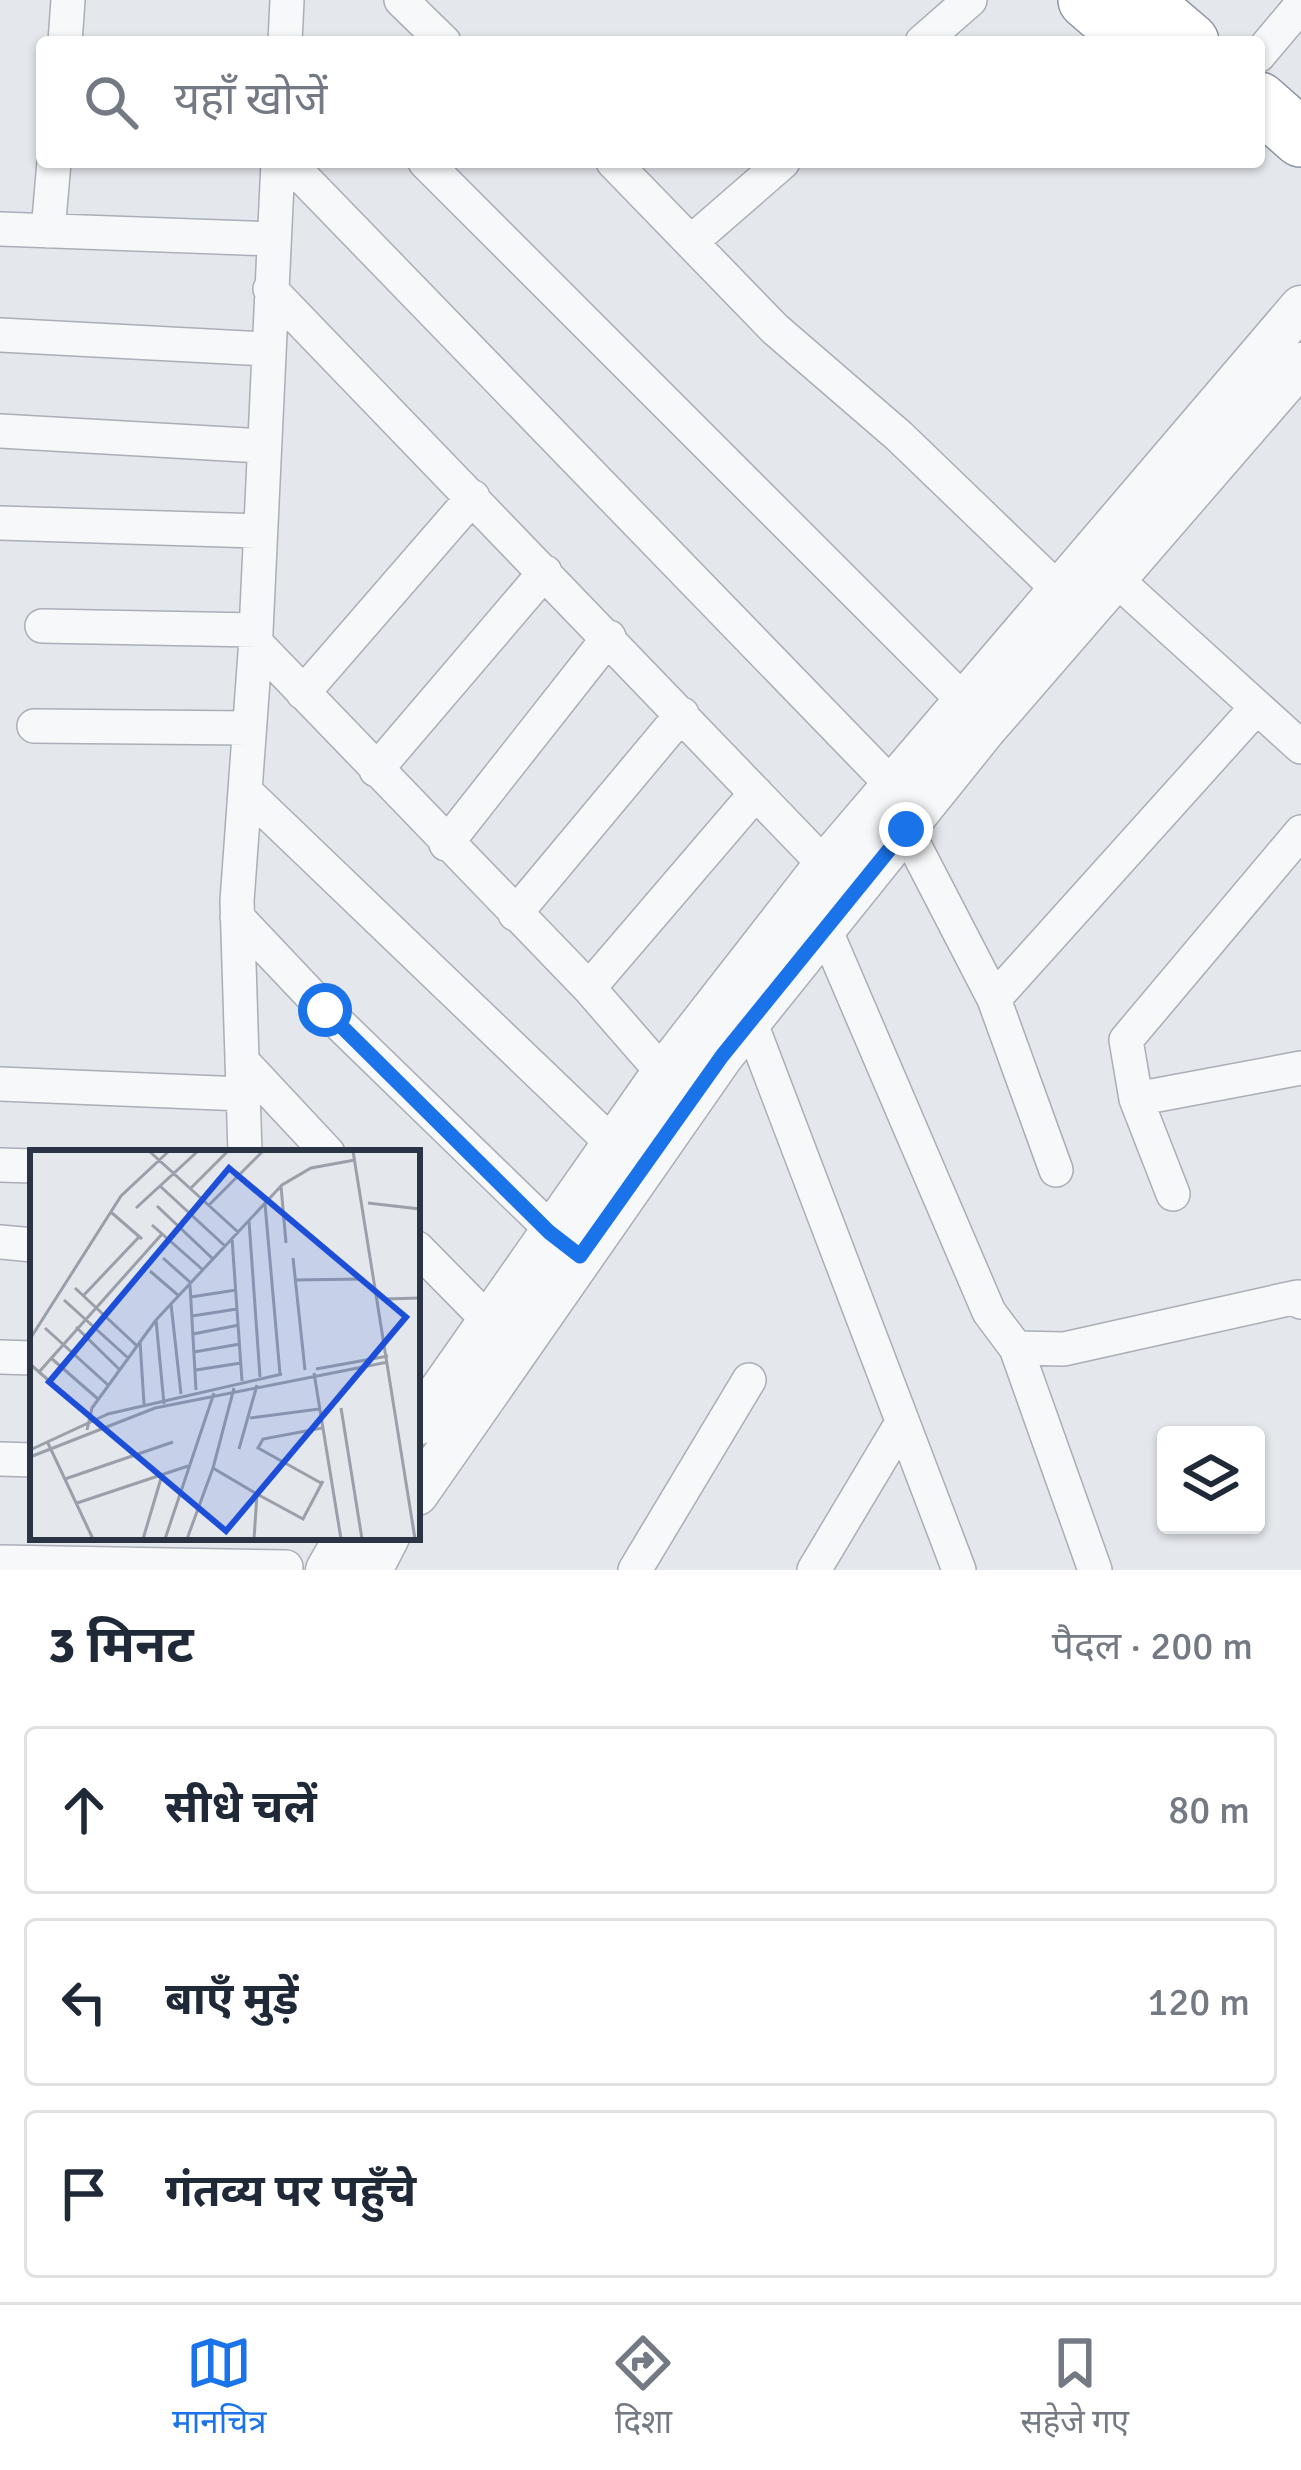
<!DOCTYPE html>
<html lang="hi">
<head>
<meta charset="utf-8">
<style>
	body { margin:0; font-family:Signika,"Noto Sans Devanagari",sans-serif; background:#f6f6f7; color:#1f2937 }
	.controls { position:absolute; right:36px; bottom:36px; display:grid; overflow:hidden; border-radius:12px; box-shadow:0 3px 9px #0004 }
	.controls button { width:108px; height:108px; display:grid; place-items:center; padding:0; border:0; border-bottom:3px solid #e0e1e3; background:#fff; color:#1f2937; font:60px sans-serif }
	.stop { position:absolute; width:36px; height:36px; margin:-27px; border:9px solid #1a73e8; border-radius:50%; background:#fff }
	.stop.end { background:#1a73e8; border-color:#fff; box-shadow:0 3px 12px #0008 }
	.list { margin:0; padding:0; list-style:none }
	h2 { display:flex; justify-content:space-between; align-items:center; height:156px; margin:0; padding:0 48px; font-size:51px }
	h2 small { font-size:39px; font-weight:400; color:#747a83 }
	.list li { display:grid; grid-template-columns:78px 1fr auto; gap:36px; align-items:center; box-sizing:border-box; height:168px; margin:0 24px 24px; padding:0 24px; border:3px solid #e0e1e3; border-radius:12px }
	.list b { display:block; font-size:45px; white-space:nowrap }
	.list em { font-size:39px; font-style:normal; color:#747a83 }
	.icon { flex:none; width:66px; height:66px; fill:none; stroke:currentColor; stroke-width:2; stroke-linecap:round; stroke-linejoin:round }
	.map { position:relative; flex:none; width:1301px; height:1570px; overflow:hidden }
	.search { position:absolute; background:#fff; box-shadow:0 3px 9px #0004; left:36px; right:36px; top:36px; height:132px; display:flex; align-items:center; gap:30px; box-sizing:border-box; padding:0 42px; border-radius:12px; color:#747a83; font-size:45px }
	.sheet { height:732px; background:#fff }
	nav { display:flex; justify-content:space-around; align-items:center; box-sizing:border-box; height:168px; border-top:3px solid #e0e1e3; background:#fff; font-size:33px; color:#747a83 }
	nav a { display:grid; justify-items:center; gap:6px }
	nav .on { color:#1a73e8 }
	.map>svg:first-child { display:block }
</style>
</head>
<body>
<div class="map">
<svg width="1301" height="1570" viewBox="0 0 1301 1570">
	<rect width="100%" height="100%" fill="#e4e7ec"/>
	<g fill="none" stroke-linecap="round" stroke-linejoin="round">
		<defs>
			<path id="minor" d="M401,0L444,42
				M65,42L68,0
				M285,42L287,0
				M922,42L970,0
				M1259,55L1301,5
				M288,162L892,785
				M425,162L964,701
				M613,162L775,329L899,436L1061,592
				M0,229L273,239
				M48,231L54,162
				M691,242L783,162
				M270,289L825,865
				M0,335L267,349
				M0,431L263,446
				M0,523L260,531
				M1098,563L1301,747
				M42,626L256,630
				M255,642L589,988L663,1073
				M303,693L473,497
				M34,726L249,728
				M376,770L545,572
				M245,791L613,1144
				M906,829L994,999L1056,1170
				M1301,832L1126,1040L1136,1099L1301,1068
				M446,844L609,637
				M515,914L682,714
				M237,917L325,1010L567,1245
				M811,918L825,929L989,1312L1016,1348L1064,1349L1297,1297L1301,1302
				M589,988L756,793
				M994,999L1255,709
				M750,1021L959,1570
				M242,1061L328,1153
				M0,1084L243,1094
				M1136,1099L1173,1194
				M245,1153L237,901L255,653L278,162
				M0,1165L33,1166
				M0,1242L33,1245
				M417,1248L487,1319
				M1016,1348L1095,1570
				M0,1357L33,1358
				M0,1459L33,1460
				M0,1562L286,1567
				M635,1570L749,1380
				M814,1570L900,1426"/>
			<path id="tertiary" d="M417,1424L663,1073L825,865L1301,307
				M417,1494L722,1056L984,730L1301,364
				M327,1570L346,1537
				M371,1570L388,1537"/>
			<path id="trunk" d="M1087,0L1136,42
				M1141,0L1190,42
				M1259,101L1301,138"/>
		</defs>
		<use href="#minor" stroke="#a9aeb7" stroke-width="36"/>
		<use href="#tertiary" stroke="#a9aeb7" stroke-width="45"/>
		<use href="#trunk" stroke="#8b94a3" stroke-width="60"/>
		<use href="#minor" stroke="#f7f8fa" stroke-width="33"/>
		<use href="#tertiary" stroke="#f7f8fa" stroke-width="42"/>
		<use href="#trunk" stroke="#fff" stroke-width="57"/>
	</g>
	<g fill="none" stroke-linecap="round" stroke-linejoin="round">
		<path stroke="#1a73e8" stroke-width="15" d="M325,1010L549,1232L580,1256L722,1056L906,829"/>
	</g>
	<g transform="translate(30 1150)">
		<rect width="390" height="390" fill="#e4e7ec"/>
		<path fill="none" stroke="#9a9fa9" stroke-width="3" d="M119,1L208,82M323,1L385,389M130,36L195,96M251,36L256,93M160,39L198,1M338,53L390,59M235,54L250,224M179,55L233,1M127,56L183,109M106,58L168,1M82,63L112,89M219,71L230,227M122,75L173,120M202,88L212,231M133,108L161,133M263,108L275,220M120,121L149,146M265,130L333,129M160,135L166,240M45,138L106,195M53,146L109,87M161,147L206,140M354,149L390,148M34,150L97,207M141,154L151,244M162,166L207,159M126,170L134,254M46,177L89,219M15,178L78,235M163,184L209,175M0,189L91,46L139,1M110,191L114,254M164,202L210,194M21,208L68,249M0,214L58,265M286,219L358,206M166,220L211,213M9,222L132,84M284,223L311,389M204,238L183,318L227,344L224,389M311,258L332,389M220,268L289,259M57,280L62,258L126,170L252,35L281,18L325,10M17,291L63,389M209,299L227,235M0,300L78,264L252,224M0,307L125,258L358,212M35,329L143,292M291,333L228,298L233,289L292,278M227,344L273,369L293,331M47,353L158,316M113,389L132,325M135,389L184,243M157,389L183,318"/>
		<path fill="#1d4ed8" fill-opacity="0.15" stroke="#1d4ed8" stroke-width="6" d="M199,18L376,167L196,381L19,232Z"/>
		<rect width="390" height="390" fill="none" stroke="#2b3445" stroke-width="6"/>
	</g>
</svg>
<div class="controls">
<button><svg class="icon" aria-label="layers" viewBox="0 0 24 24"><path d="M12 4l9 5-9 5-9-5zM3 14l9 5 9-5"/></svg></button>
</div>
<div class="stop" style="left:325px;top:1010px"></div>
<div class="stop end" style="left:906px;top:829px"></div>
<div class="search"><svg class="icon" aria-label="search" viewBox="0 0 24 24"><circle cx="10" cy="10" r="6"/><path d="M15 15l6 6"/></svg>यहाँ खोजें</div>
</div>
<section class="sheet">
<h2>3 मिनट<small>पैदल · 200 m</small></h2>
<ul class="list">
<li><svg class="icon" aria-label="ahead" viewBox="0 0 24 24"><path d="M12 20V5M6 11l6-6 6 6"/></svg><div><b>सीधे चलें</b></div><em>80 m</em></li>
<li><svg class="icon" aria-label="left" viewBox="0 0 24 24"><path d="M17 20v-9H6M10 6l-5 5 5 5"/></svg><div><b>बाएँ मुड़ें</b></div><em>120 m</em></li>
<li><svg class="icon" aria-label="arrive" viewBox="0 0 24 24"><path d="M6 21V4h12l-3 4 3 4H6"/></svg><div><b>गंतव्य पर पहुँचे</b></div></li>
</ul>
</section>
<nav>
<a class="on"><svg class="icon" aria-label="map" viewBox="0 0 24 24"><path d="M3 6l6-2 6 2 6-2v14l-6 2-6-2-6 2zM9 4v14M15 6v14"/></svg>मानचित्र</a>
<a><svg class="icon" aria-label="directions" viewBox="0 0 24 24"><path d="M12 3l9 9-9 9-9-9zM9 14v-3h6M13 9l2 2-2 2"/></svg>दिशा</a>
<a><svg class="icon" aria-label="saved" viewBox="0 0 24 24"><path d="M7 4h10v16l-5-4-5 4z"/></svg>सहेजे गए</a>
</nav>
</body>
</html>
